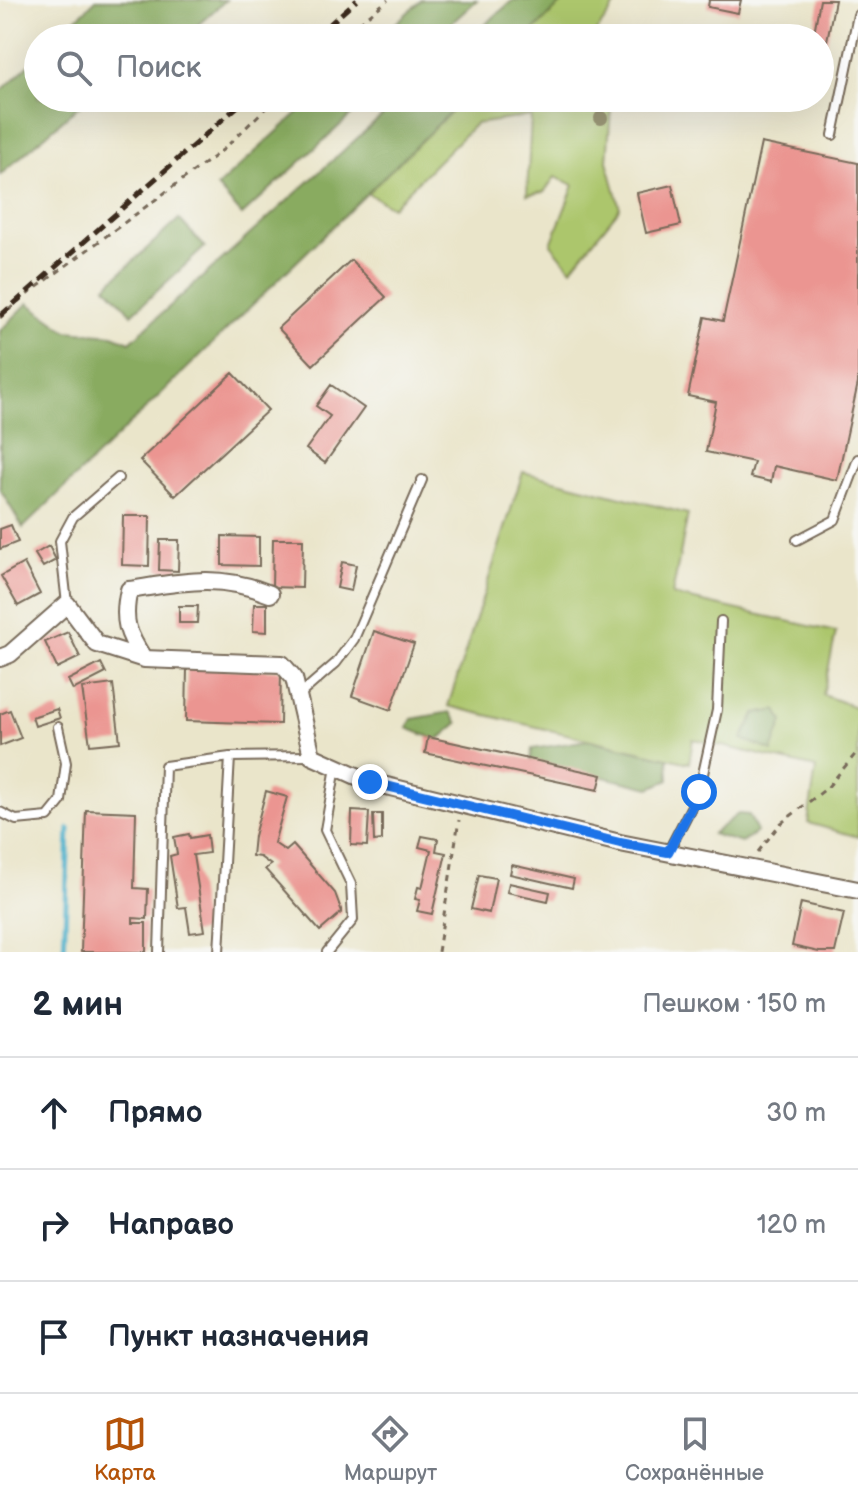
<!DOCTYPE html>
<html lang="ru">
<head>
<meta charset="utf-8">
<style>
	body { margin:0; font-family:"Balsamiq Sans",sans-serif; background:#f6f6f7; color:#1f2937 }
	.stop { position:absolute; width:24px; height:24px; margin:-18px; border:6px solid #1a73e8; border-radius:50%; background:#fff }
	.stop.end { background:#1a73e8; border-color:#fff; box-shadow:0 2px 8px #0008 }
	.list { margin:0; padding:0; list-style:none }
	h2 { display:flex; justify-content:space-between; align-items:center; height:104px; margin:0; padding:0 32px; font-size:34px }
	h2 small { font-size:26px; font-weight:400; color:#747a83 }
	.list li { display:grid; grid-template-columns:52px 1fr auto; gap:24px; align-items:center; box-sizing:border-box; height:112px; padding:0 32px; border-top:2px solid #e0e1e3 }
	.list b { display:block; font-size:30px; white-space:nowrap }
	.list em { font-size:26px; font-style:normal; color:#747a83 }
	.icon { flex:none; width:44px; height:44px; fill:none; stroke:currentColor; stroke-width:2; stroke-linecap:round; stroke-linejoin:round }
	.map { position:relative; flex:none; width:858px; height:952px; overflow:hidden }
	.search { position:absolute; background:#fff; box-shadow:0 8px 32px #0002; left:24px; right:24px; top:24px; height:88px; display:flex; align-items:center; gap:20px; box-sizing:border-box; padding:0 28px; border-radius:44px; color:#747a83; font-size:30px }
	.sheet { height:440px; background:#fff }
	nav { display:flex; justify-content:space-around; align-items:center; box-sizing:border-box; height:112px; border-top:2px solid #e0e1e3; background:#fff; font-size:22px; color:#747a83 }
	nav a { display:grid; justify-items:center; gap:4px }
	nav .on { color:#b45309 }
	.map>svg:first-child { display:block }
</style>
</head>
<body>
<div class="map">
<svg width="858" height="952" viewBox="0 0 858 952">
	<rect width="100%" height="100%" fill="#f6f6f2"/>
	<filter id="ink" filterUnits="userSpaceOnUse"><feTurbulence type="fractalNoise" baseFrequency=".0125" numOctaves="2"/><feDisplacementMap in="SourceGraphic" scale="16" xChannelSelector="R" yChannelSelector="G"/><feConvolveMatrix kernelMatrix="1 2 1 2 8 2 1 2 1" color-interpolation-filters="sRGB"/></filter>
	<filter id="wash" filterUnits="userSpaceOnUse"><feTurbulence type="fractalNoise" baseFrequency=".006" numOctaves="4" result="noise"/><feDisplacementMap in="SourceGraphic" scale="32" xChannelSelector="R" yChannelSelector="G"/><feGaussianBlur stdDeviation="1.8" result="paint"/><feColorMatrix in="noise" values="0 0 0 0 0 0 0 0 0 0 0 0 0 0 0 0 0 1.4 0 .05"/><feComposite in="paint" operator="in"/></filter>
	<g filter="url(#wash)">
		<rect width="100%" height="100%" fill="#eae5ca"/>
		<path fill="#acc66c" stroke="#747845" stroke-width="2" d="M565,0H619L592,38H526Z
			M465,98H606L611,109L607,161L620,208L571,269L551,244L574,185L555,177L544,192L527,195L531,116L475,124L392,207L367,193Z
			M523,472L688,514L672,595L836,632L823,695L858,708V837L808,823L816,768L693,739L689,763L448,706Z"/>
		<path fill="#89ab60" stroke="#626a3f" stroke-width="2" d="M96,0H226L183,38H56Z
			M421,0H477L435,38H380Z
			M513,0H565L526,38H470Z
			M38,56V98H88L0,175V92Z
			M314,98H370L242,215L217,187Z
			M402,98H465L23,528L0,489V331L28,303L67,331L113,335L130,342Z
			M179,219L205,247L132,314L106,286Z
			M777,710L783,721L772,751L742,739L755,714Z
			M450,712L458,723L438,740L407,728L412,719Z
			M588,740L668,758L669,780L650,788L531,760L532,749Z
			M738,814L749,815L757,832L741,843L712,834Z"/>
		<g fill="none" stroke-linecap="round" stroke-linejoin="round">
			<path stroke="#4cb0cb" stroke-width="5" d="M64,952L69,829"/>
		</g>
		<g id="blocks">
			<path fill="#eb9591" d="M709,0H741L738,13L708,7Z
				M820,0H835L821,71L820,38H813Z
				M761,143L858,163V383L837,480L774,466L771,482L750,477L754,462L706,452L716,402L688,396L705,317L723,321Z
				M672,185L681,225L646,233L637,193Z
				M351,260L386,297L313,365L278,328Z
				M233,373L268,410L175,496L140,460Z
				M331,385L364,408L325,463L306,449L330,416L316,406Z
				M123,516H150L149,566L122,565Z
				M11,525L18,542L0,549V529Z
				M222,536L259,537V566L222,565Z
				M273,539H303L302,588L272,587Z
				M160,540H179L178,571L159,570Z
				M49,546L56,560L43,567L35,554Z
				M342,562L356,565L351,591L337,588Z
				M24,563L40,594L18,606L1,576Z
				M254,604H267V632L253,631Z
				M179,606H198L197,623H179Z
				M374,631L414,644L391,710L352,696Z
				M68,632L80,657L57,668L45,642Z
				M101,663L106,673L73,690L68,680Z
				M187,668L281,670L280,724L186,721Z
				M113,684L120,742L90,745L82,688Z
				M57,709L60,718L35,726L32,717Z
				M10,710L21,738L0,746V714Z
				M428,737L602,775L598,790L425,753Z
				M266,791L287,797L274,843L286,851L293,845L335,893L342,912L320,931L265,869L271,865L260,857L252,856L254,836Z
				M86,810L136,812L134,888L148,889L147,919L133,918V923H146V952H81Z
				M352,811L369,812L367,846L351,845Z
				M373,814H382V840L374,841Z
				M189,834L190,838L207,835L209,853L193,855L205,931L190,933L186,907L178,908L170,856L177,854L174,837Z
				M422,836L438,839L436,851L446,853L432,914L417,911L420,900L415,899L418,887L422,888L431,850L419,847Z
				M512,865L574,879L572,888L510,874Z
				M479,875L496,878L489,913L471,909Z
				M509,883L550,892L548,901L507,892Z
				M801,903L844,913L835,952H819L792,946Z"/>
		</g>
	</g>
	<g filter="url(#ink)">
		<use href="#blocks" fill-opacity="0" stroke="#786b5a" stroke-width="2"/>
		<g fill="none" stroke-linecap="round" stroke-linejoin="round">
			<defs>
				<path id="service" d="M833,135L858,15
					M797,540L835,520L858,459
					M67,604L60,541L73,517L118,478
					M298,696L336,663L354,639L422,480
					M0,812L16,820L48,817L61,801L66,763L58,727
					M668,852L699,792L717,710L721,621
					M159,952L165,766L230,757L312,756
					M219,952L230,757
					M327,952L353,920L351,884L325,830L336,767"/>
				<path id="minor" d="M0,658L10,654L67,604L97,644L144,659L282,664L294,678L312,756L370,782L620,843L858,890
					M144,659C127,634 122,620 129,590C182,582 218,573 270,594"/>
			</defs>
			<use href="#service" stroke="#786b5a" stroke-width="12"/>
			<use href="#minor" stroke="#786b5a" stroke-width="20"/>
			<path stroke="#786b5a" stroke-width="3" stroke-dasharray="6 6" stroke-linecap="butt" d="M340,38L388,0
				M0,318L21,299L224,149L276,98
				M758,852L780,824L827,788L858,751
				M438,952L459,820"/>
			<use href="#service" stroke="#fff" stroke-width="8"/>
			<use href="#minor" stroke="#fff" stroke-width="16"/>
			<path stroke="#3b2a1e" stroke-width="5" stroke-dasharray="12 6" stroke-linecap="butt" d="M314,38L357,0
				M0,316L247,98"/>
		</g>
		<circle fill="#9c9878" cx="601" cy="118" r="7"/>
	</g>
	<g fill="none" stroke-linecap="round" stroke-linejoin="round" filter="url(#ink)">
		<path stroke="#1a73e8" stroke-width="10" d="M370,782L620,843L668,852L699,792"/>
	</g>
</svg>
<div class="stop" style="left:699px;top:792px"></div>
<div class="stop end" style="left:370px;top:782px"></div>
<div class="search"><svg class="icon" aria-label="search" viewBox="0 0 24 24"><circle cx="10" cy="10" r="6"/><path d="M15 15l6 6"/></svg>Поиск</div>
</div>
<section class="sheet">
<h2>2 мин<small>Пешком · 150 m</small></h2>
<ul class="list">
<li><svg class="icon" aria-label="ahead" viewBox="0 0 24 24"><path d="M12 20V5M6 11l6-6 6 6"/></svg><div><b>Прямо</b></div><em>30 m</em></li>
<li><svg class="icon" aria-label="right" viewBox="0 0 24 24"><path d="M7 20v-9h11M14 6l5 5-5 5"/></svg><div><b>Направо</b></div><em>120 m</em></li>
<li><svg class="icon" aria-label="arrive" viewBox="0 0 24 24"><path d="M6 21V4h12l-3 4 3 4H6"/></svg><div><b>Пункт назначения</b></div></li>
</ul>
</section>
<nav>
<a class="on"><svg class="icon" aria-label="map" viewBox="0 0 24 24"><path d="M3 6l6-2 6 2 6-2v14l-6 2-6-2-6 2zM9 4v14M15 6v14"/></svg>Карта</a>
<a><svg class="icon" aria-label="directions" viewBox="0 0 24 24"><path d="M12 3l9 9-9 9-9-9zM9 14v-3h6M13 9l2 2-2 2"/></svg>Маршрут</a>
<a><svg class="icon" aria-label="saved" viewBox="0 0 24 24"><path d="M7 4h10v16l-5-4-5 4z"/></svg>Сохранённые</a>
</nav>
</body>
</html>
